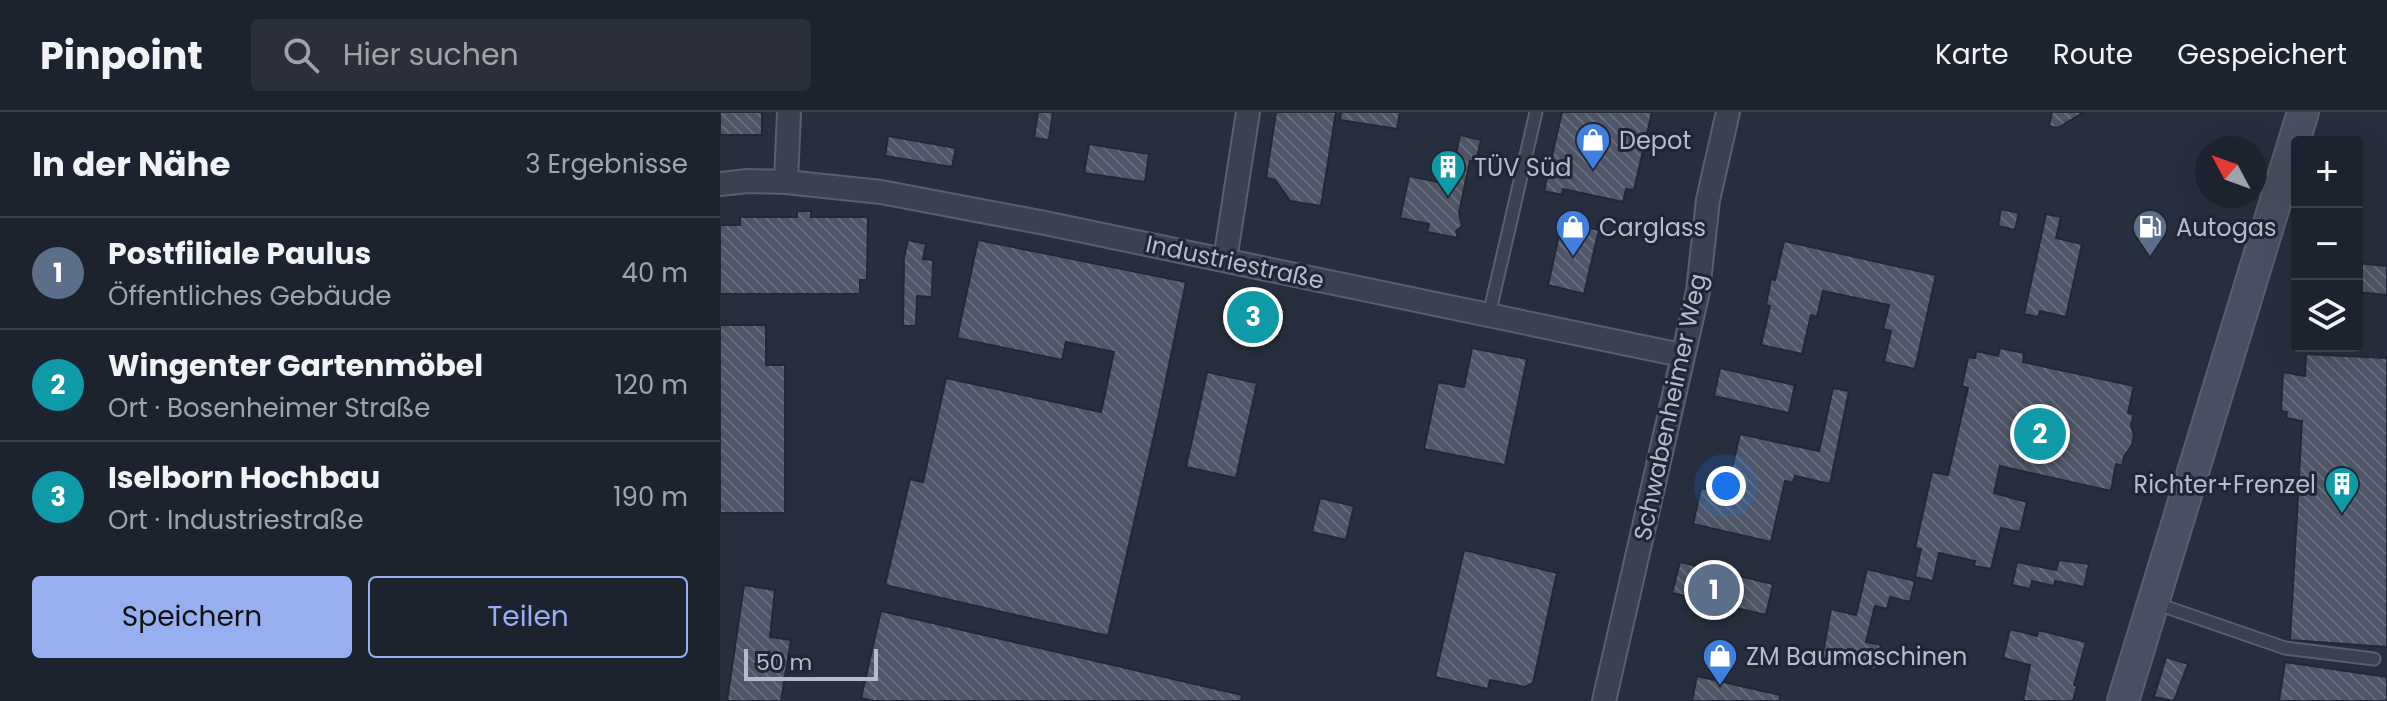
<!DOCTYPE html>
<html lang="de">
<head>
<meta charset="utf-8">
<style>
	body { margin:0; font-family:Poppins,sans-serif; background:#2a2f3a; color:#f1f3f6 }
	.controls { position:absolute; right:24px; top:24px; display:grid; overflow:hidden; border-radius:8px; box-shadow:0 8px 32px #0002 }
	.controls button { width:72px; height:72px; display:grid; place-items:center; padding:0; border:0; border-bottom:2px solid #3b404a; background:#1d232e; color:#f1f3f6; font:40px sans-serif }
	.compass { position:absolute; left:1475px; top:24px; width:72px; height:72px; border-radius:50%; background:#1d232e; box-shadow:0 8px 32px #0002; rotate:311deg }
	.scale { position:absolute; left:24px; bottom:20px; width:134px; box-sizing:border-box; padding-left:8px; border:4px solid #b7bcc9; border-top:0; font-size:22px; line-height:28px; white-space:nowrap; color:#b7bcc9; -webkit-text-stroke:6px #202633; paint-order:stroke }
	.you { position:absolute; left:1006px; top:374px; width:28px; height:28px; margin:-20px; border:6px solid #fff; border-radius:50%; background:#1a73e8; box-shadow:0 0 0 12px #1a73e833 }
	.badge { display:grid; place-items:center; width:52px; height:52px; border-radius:50%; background:#95aff0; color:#fff; font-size:26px; font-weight:700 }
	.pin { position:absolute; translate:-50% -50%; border:4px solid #fff; box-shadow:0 2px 8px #0006 }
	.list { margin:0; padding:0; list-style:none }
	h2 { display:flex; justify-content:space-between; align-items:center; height:104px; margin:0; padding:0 32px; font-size:34px }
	h2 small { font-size:26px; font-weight:400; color:#a0a4aa }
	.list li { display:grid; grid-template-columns:52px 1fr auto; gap:24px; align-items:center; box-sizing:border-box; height:112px; padding:0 32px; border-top:2px solid #3b404a }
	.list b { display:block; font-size:30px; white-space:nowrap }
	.list p { margin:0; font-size:26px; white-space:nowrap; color:#a0a4aa }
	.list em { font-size:26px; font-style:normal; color:#a0a4aa }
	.actions { display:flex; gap:16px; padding:24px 32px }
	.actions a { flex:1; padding:18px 0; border:2px solid #95aff0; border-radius:8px; text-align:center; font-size:28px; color:#95aff0 }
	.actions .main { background:#95aff0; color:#111 }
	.icon { flex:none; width:44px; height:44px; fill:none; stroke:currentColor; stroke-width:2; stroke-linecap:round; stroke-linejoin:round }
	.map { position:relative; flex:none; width:1667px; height:589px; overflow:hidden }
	header { display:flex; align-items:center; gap:48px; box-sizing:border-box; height:112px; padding:0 40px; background:#1d232e; border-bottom:2px solid #3b404a }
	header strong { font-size:38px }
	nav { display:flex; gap:44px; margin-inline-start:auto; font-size:28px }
	.search { width:560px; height:72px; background:#2a2f3a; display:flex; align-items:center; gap:20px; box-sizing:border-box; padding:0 28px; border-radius:8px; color:#a0a4aa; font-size:30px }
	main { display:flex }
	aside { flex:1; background:#1d232e }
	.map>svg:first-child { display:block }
</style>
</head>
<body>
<header>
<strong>Pinpoint</strong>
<div class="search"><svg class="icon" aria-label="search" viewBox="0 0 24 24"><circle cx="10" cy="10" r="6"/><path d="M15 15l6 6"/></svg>Hier suchen</div>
<nav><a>Karte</a><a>Route</a><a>Gespeichert</a></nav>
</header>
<main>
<aside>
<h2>In der Nähe<small>3 Ergebnisse</small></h2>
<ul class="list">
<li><span class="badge" style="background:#5c6f8a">1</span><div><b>Postfiliale Paulus</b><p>Öffentliches Gebäude</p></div><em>40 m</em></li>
<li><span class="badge" style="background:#0f9aa8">2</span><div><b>Wingenter Gartenmöbel</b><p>Ort · Bosenheimer Straße</p></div><em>120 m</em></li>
<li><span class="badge" style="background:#0f9aa8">3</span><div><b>Iselborn Hochbau</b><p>Ort · Industriestraße</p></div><em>190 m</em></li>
</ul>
<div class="actions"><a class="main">Speichern</a><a>Teilen</a></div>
</aside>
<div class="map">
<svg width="1667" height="589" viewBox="0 0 1667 589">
	<defs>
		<pattern id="building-back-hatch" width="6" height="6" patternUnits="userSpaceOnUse" patternTransform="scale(2)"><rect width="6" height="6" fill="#4e5566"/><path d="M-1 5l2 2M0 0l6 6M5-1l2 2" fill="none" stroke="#656c7b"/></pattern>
	</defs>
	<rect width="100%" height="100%" fill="#272f3e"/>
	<path fill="url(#building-back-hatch)" stroke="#222835" stroke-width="2" d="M0,0H42V23H0Z
		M318,0H333L329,28L314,26Z
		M556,0H616L601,94L570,89L555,68L546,66Z
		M621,0H680L677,17L620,8Z
		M842,0H932L914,78L906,77L903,90L843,77L842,83L824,79Z
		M1332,0H1364L1338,16L1329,14Z
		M740,23L761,28L756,50L750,49L739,101L742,114L736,119L738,126L707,120L709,112L680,106L689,64L718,70L719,62L731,65Z
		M168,24L236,36L232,55L165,44Z
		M369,32L429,42L425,70L364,61Z
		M1281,97L1299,101L1295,118L1278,114Z
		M77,99H91V105H148L147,168H140V182H0V113H20V105H77Z
		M1326,102L1341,105L1336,126L1362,132L1346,205L1320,199L1318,205L1304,202Z
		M842,110L879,118L864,182L828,173Z
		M188,128L206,132L203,147L213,148L212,185L197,184L196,214H183L184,145Z
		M258,128L466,170L439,302L388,524L165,473L190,367L203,370L226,266L381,300L394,240L346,230L342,248L237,226Z
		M1064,129L1216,163L1195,257L1164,250L1171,219L1163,217L1169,193L1103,179L1097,205L1091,203L1082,242L1041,233L1050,194L1046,193L1051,167L1055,168Z
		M1637,151L1667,154V183L1637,180Z
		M507,185L527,190L537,185L544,193L565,198L559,225L537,220L529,224L523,217L501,212Z
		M0,213H46V253H65V401H0Z
		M752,236L807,247L785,353L704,337L718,270L744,275Z
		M1280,236L1304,241L1303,250L1414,274L1408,301L1414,302L1411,313L1414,324L1412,333L1404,345L1402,354L1396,352L1391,379L1280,354L1274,381L1307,390L1300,420L1281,416L1271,457L1254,454L1255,449L1219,441L1213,469L1195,465L1201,437L1195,436L1212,360L1228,363L1248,276L1242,274L1248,245L1255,246L1256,239L1278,244Z
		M1586,242L1667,246V535L1570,528L1582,309L1566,306L1567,300L1561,299L1563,260L1585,264Z
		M1000,256L1075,273L1069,301L994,284Z
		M487,260L537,271L516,366L466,355Z
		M1113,276L1129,279L1110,372L1075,364L1073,371L1065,369L1051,430L973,412L981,376L1006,382L1020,322L1099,339Z
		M600,386L634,394L626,428L592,420Z
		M744,438L837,461L813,571L805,575L770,568L768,577L715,565Z
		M1339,448L1369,452L1364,475L1335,469L1334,474L1312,469L1310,477L1292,473L1297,450L1336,458Z
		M960,450L1053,472L1046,503L952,481Z
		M1147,457L1195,469L1190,490L1170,485L1167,497L1155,494L1146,530L1161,533L1155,558L1102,546L1111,497L1136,503Z
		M24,473L55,478L50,525L71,528L61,589H7Z
		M161,499L522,583L521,589H153L141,586Z
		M1290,517L1317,524L1318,518L1366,530L1354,573L1357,574L1353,589H1303L1310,553L1283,546Z
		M1446,545L1468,552L1454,589L1434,585Z
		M1565,550L1667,565V589H1559Z
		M977,564L1060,583V589H972Z"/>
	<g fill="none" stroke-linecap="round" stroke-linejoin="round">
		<defs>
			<path id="lane" d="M769,203L816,0
				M1449,496L1565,536L1654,547"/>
			<path id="street" d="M66,70L69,0
				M0,72L28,69L66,70L161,80L325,111L961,243
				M505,148L528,0
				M884,589L978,179L988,88L1008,0"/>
			<path id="secondary" d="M1403,589L1583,0"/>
		</defs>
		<use href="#lane" stroke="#595f6c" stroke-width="15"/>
		<use href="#street" stroke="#595f6c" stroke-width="26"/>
		<use href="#secondary" stroke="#595f6c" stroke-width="34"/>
		<use href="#lane" stroke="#3b414e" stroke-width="11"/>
		<use href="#street" stroke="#3b414e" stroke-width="22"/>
		<use href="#secondary" stroke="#495061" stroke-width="30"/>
	</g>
	<defs>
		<symbol id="shop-pin" viewBox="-11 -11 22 30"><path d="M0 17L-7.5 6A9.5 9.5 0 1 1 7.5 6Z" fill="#3f7fe0" stroke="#202633"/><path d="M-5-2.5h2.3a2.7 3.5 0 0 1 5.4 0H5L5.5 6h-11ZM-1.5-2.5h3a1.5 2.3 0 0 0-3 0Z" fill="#fff"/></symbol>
		<symbol id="building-pin" viewBox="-11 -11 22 30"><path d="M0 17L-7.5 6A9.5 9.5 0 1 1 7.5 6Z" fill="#0f9aa8" stroke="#202633"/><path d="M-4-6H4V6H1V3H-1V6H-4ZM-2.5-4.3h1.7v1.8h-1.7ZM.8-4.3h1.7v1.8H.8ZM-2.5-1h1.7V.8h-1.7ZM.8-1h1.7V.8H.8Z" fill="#fff"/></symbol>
		<symbol id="fuel-pin" viewBox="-11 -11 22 30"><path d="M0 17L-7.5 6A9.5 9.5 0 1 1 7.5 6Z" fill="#5c6f8a" stroke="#202633"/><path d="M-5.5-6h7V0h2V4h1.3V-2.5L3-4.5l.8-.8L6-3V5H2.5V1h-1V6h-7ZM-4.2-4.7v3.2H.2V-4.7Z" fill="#fff"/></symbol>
	</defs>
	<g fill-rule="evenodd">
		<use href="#shop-pin" x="853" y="8" width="40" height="54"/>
		<use href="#building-pin" x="708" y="35" width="40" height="54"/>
		<use href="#shop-pin" x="833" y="95" width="40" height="54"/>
		<use href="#fuel-pin" x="1410" y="95" width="40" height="54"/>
		<use href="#building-pin" x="1602" y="352" width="40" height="54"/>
		<use href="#shop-pin" x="980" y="524" width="40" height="54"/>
	</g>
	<g text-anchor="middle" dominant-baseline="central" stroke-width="6" stroke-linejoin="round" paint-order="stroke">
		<g font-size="24" fill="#b7bcc9" stroke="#202633" text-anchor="start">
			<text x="899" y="28">Depot</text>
			<text x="754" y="55">TÜV Süd</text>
			<text x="879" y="115">Carglass</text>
			<text x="1456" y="115">Autogas</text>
			<text x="1596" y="372" text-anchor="end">Richter+Frenzel</text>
			<text x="1026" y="544">ZM Baumaschinen</text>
		</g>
		<g font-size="24" fill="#b7bcc9" stroke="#202633">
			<text transform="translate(515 150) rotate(12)">Industriestraße</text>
			<text transform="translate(950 295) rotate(-78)">Schwabenheimer Weg</text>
		</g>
	</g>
</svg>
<div class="controls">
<button>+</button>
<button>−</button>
<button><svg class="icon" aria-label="layers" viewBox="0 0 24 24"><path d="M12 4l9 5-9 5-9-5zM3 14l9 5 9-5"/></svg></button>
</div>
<svg class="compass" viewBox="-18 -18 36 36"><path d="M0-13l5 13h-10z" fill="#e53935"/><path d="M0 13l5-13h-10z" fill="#a0a4aa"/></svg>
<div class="scale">50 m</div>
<div class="you"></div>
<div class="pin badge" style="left:994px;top:478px;background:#5c6f8a">1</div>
<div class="pin badge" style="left:1320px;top:322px;background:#0f9aa8">2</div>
<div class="pin badge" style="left:533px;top:205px;background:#0f9aa8">3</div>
</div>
</main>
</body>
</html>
